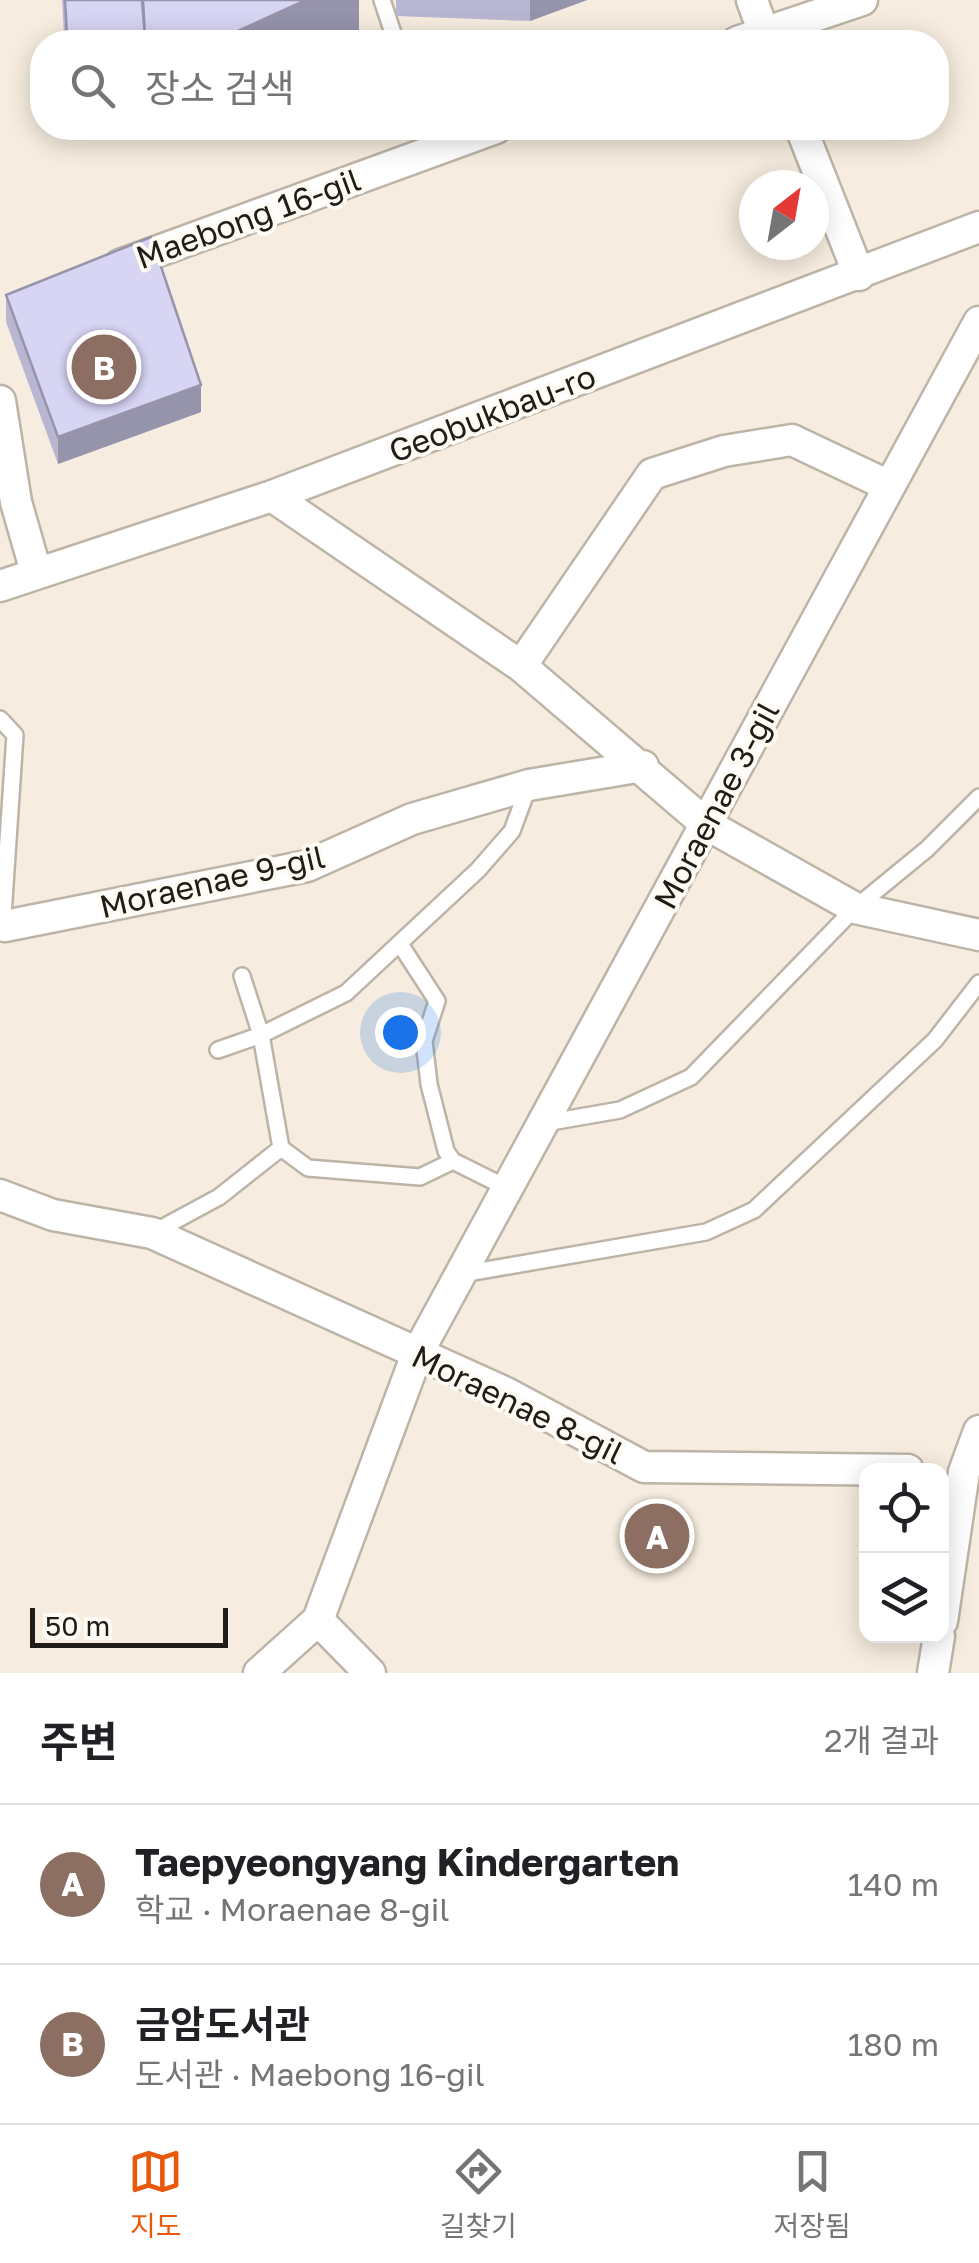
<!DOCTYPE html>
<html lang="ko">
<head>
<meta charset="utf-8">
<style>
	body { margin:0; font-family:"Golos Text","Noto Sans KR",sans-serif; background:#f6f6f6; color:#202124 }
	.controls { position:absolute; right:30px; bottom:30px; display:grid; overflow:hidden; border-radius:20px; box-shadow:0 5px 25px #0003 }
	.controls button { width:90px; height:90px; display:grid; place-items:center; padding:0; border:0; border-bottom:2px solid #e0e0e0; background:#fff; color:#202124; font:50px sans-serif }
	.compass { position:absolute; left:739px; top:170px; width:90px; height:90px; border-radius:50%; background:#fff; box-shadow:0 5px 25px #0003; rotate:31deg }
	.scale { position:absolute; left:30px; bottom:25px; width:198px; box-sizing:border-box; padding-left:10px; border:5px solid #201c17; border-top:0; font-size:28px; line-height:35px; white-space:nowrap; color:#201c17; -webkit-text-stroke:8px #fefbf5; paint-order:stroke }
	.you { position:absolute; left:400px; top:1032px; width:35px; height:35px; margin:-25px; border:8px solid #fff; border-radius:50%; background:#1a73e8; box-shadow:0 0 0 15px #1a73e833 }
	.badge { display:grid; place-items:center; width:65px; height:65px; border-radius:50%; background:#ea580c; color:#fff; font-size:32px; font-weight:700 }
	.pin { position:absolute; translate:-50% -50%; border:5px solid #fff; box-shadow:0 2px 10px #0006 }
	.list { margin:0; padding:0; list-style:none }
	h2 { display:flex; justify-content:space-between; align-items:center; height:130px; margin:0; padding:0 40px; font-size:42px }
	h2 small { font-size:32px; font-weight:400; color:#757577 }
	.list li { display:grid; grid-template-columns:65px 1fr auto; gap:30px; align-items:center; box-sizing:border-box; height:160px; padding:0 40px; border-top:2px solid #e0e0e0 }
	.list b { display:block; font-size:38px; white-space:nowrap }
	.list p { margin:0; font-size:32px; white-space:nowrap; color:#757577 }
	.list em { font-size:32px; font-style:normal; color:#757577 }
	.icon { flex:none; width:55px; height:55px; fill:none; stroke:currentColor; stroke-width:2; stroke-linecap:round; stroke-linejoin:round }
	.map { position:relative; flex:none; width:979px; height:1673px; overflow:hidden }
	.search { position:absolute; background:#fff; box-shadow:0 5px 25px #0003; left:30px; right:30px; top:30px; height:110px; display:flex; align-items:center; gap:25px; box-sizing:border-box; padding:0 35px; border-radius:40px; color:#757577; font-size:38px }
	.sheet { height:450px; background:#fff }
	nav { display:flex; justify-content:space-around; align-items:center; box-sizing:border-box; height:140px; border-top:2px solid #e0e0e0; background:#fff; font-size:28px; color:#757577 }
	nav a { display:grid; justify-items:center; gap:5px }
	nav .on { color:#ea580c }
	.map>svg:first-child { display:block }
</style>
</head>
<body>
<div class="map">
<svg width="979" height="1673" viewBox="0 0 979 1673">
	<rect width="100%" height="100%" fill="#f6ecdf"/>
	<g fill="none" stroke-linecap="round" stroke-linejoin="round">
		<defs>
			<path id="lane" d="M382,0L396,42
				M426,128L434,149
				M0,719L15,735L2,930
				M400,944L437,1001L424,1041L429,1084L446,1151L453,1161L507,1188
				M242,976L261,1035L281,1148L308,1168L420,1177L453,1161
				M218,1050L261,1035L346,993L478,870L512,831L529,785
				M545,1123L620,1110L691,1077L855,908L927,849L979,797
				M156,1231L219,1197L281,1148
				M462,1274L706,1232L754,1210L935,1040L979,983"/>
			<path id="street" d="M752,0L767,42
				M737,42L862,0
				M801,128L859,275
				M120,265L496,128
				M0,401L16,502L36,572
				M272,496L521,666L706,824L855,908L979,935
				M0,586L272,496L979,227
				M521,666L652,474L724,451L792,440L889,486
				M5,926L307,866L412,819L529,785L643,766
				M0,1195L53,1215L152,1233L506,1393L644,1467L908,1470
				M318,1620L370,1673
				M942,1621L964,1472L979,1431
				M259,1673L318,1620L417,1354L979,322
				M933,1673L939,1636"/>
		</defs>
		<use href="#lane" stroke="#bdb4a7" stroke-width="20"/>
		<use href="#street" stroke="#bdb4a7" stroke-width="35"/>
		<use href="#lane" stroke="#fff" stroke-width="15"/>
		<use href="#street" stroke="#fff" stroke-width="30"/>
	</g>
	<path fill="#b9b6d2" d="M62,0H359V31L335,42H60L64,35Z
		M396,0H587L530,21L396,16Z
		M6,295L201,412L58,464L6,322Z"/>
	<path fill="#9694ab" d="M306,0H359V31L335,42H238V31Z
		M530,0H587L530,21Z
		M201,385V412L58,464V437Z"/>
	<path fill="#d7d4f4" stroke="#9694ab" stroke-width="2.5" d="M65,0H142L145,39L114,40V42H60V35H67Z
		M143,0H306L238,31L145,36Z
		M151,237L201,385L58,437L6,295Z"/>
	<g text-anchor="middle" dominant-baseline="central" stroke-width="8" stroke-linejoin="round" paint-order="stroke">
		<g font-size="32" fill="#201c17" stroke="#fefbf5">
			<text transform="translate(248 218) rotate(-20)">Maebong 16-gil</text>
			<text transform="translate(492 413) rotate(-21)">Geobukbau-ro</text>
			<text transform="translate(716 805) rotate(-62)">Moraenae 3-gil</text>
			<text transform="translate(212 881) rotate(-13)">Moraenae 9-gil</text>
			<text transform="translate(518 1404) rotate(26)">Moraenae 8-gil</text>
		</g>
	</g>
</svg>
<div class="controls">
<button><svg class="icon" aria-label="locate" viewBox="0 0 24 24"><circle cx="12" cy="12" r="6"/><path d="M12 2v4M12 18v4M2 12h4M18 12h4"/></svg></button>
<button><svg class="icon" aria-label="layers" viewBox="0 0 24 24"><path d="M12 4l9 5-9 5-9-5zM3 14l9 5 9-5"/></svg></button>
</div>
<svg class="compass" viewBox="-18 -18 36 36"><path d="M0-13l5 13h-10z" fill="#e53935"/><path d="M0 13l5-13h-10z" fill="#757577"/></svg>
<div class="scale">50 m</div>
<div class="you"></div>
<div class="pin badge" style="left:657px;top:1536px;background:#8d6e63">A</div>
<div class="pin badge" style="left:104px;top:367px;background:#8d6e63">B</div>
<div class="search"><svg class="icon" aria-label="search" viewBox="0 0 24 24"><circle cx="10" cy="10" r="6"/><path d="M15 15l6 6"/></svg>장소 검색</div>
</div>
<section class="sheet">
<h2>주변<small>2개 결과</small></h2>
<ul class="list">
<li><span class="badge" style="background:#8d6e63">A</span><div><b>Taepyeongyang Kindergarten</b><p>학교 · Moraenae 8-gil</p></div><em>140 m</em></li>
<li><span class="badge" style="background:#8d6e63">B</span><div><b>금암도서관</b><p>도서관 · Maebong 16-gil</p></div><em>180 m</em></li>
</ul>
</section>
<nav>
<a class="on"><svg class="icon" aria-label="map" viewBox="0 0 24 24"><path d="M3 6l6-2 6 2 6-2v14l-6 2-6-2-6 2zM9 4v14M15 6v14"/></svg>지도</a>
<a><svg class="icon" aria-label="directions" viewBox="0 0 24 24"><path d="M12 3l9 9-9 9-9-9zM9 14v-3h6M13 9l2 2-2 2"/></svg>길찾기</a>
<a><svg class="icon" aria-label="saved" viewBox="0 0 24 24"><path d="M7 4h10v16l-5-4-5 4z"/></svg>저장됨</a>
</nav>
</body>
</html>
